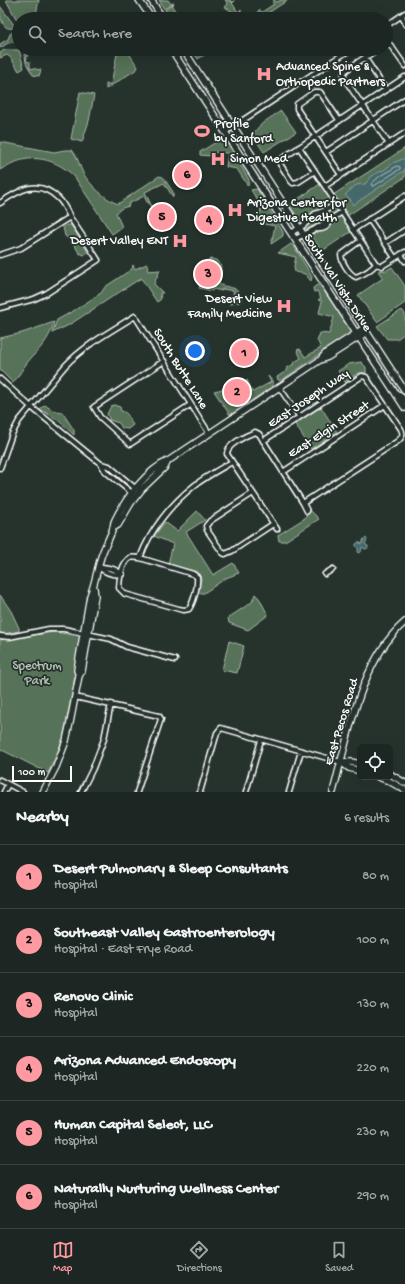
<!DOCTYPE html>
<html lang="en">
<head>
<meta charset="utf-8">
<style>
	body { margin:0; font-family:"Gochi Hand",sans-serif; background:#29322f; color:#f1f3f6 }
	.controls { position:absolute; right:12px; bottom:12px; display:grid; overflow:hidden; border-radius:6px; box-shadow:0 4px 16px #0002 }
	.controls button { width:36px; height:36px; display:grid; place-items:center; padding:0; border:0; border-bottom:1px solid #3a4340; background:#1c2622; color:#f1f3f6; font:20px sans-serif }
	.scale { position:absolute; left:12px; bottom:10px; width:60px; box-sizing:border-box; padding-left:4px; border:2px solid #fff; border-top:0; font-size:11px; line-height:14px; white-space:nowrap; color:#fff; -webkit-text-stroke:3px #26332d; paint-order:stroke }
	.you { position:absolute; left:195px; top:351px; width:14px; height:14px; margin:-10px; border:3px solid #fff; border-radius:50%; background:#1a73e8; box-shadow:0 0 0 6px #1a73e833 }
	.badge { display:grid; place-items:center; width:26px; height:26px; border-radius:50%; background:#ff9aa2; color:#111; font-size:13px; font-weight:700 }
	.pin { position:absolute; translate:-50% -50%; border:2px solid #fff; box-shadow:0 1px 4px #0006 }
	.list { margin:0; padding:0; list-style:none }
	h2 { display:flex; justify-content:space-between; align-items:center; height:52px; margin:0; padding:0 16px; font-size:17px }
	h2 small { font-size:13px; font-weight:400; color:#a0a5a5 }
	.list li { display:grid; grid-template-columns:26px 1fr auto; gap:12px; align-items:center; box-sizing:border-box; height:64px; padding:0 16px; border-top:1px solid #3a4340 }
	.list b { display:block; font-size:15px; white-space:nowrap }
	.list p { margin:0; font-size:13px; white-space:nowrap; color:#a0a5a5 }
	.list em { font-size:13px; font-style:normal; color:#a0a5a5 }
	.icon { flex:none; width:22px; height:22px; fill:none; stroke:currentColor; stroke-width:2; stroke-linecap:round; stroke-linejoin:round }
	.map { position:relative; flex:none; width:405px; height:792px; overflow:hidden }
	.search { position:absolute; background:#1c2622; box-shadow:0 4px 16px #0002; left:12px; right:12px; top:12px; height:44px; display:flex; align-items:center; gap:10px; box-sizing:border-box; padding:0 14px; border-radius:22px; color:#a0a5a5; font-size:15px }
	.sheet { height:436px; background:#1c2622 }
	nav { display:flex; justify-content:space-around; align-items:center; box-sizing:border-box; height:56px; border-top:1px solid #3a4340; background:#1c2622; font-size:11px; color:#a0a5a5 }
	nav a { display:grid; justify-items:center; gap:2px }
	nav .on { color:#ff9aa2 }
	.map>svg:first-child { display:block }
</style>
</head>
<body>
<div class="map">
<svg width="405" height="792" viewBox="0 0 405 792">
	<rect width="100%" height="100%" fill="#26332d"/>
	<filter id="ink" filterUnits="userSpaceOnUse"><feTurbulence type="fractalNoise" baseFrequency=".025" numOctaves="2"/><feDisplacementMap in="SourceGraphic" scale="8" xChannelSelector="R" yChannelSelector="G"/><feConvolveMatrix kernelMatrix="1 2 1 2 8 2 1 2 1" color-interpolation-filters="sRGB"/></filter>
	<g filter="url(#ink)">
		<path fill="#577259" stroke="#abb8ac" d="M6,0H39L35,19H19V24Z
			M159,0H168L171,4L174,3L164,9Z
			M225,0H230L231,2L235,1L232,3L238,12L241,10V17L238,19H233L230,13L232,14L233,12L225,7L228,4Z
			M274,0L277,2L281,0H288L259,19H252L255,16L259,10L262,12L274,4L272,2Z
			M174,4L172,6L179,17L182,16L180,19H170L165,10Z
			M0,6L14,25L13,28C1,31 0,14 0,6Z
			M13,32L16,33L18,41L17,42L8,43L0,48V44L8,39L10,34Z
			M24,49H29L26,61L30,62V68L41,70L39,76L33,75L26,63Z
			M118,49H126L138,67L137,69L106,89V84H111Z
			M191,49H213L198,59Z
			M4,50H19L24,68L19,71L10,57L7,55L0,58V53Z
			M80,92L94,95L89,121L82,142L71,139Z
			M281,111L296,132L264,152L253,136C257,124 272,117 281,111Z
			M221,139L226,140L249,180L248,186L237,169L226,167L228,153L210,152V156L200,155V152Z
			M0,142L54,152L65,150H72C78,157 79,165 83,173C89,184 106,200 118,204L159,176L163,177L173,192V197L164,183L145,192L152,207H151L148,202H147L144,196L128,204L129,206L122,208L116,213L122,227L112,234L74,176C51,155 26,153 0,170Z
			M405,148V177L344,218L352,231L322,251L289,205L320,184L330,197Z
			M257,189L283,232V236L271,244L275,226L259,223L261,206L251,190Z
			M67,225H71L88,252L84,255L79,253L73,242L65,236L63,227Z
			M291,244L294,246L312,277L311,281L305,274L295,272L294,266L296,257L278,253Z
			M211,259C225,260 221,274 219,284C228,289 242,285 241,301L238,303L236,301L230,305L234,291L222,289V291L213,289L212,291L199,288L200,284L214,285L217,264L205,261Z
			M147,264L148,271L160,270L154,284L163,293H160L161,299L157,302L141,278L69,325L52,333L57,320L75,310L101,293L105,287L132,269L133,265L135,269Z
			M392,267L405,286V303L377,322L358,295L383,278L378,271L387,270Z
			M317,285H320L350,330L349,334L282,380H278L277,377L288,370L287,368L294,364L293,363L301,358L297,350L300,349L305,357L321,348L317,340L318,339L320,333L329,334L334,317L319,313L322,301L318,300L321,298L317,291L314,292L313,288Z
			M402,310L405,314V333L397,339H387L377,326Z
			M54,322C48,345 36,350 24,367C20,373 17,378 13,383L0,370V338L22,333Z
			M361,362L366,367V373H358L345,382L338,371L349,364Z
			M268,376L273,382V386L230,415L214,391L223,389L231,406L244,399L243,397L251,392L246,381L247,380L253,392L271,382Z
			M45,405L52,410L62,412L74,430V435L59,421L40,409Z
			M114,405L120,407L121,411C129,412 129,420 133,425L128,429L122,428L119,423L109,420V418L107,414L111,406Z
			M321,407L337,432L311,449L295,424Z
			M310,510L319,519L285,541H279L278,535L305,518L307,513Z
			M197,511L205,520L186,532L213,575L233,563L239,573L226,578L204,593H198L201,579L198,572L168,564L173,544L154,536L165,522L177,531Z
			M255,594L259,598L268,615L248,630L229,623L228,618L252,602Z
			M0,595L11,611L19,628V631L3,634L0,633Z
			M54,632L80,636L73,688L63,738L56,756L48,773L0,749V640Z
			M229,641L244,646L237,673L222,670Z"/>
		<path fill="#45686b" stroke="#8fa4a6" d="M405,158V170L353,205L350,199L345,195L356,185L365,184L372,176L377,173L384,170L393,163Z
			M366,538L367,540L365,544L368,546V548L365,549L362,547L361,552L359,553L358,552V548L356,546V544L359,542L361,544L363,543V540Z"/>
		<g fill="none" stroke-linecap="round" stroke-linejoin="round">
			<path stroke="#b5c3c4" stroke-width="1" d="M398,166L400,167V169L374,186H372L371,184L380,176Z"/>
			<defs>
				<path id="street" d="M402,15L405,24
					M386,26L405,13
					M386,45L389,44L391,46L405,66
					M378,49L346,70L344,73V78L389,144
					M365,58L386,90
					M339,120L320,92H314L297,104V109L341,175
					M225,132L351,49
					M299,147L376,264
					M326,152L405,99
					M315,171L298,182L293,183L291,181L280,164V160L405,77
					M325,186L405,133
					M0,203C19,190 38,178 58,198C64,203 67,212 71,219C80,232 89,246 98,260L47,293L34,299L0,308
					M369,219L395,258
					M315,229C325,230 328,227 332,218
					M353,230L405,196
					M291,233L304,225L315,214L326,210L336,204
					M295,239L315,229L342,212
					M360,241L341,255C342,263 349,274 356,277C364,274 371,270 376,264
					M385,243L405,230
					M401,254L405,261
					M0,255L21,248L70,217
					M376,264L382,266L405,252
					M164,361L94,407L100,417L130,444L190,405
					M0,379L30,406L101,464L105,471L133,494
					M279,387L299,416
					M263,441L362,376L366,377L401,429C404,435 402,437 398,441L303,503
					M101,464L109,466L136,489
					M0,468L12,434L19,421L65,366C85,345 111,331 135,316L209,433
					M283,472L385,405
					M253,493L210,521L206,526L207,530L222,552L225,554L232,551L273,524
					M277,529L227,454C226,445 247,435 255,432L259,434L303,503L307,511
					M140,558L193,574L197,577C198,586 194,601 189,609L184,610L179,609L125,594L119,588C119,580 122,562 130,558C133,557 137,558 140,558C150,530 171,504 195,485C207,476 220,469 232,462
					M98,567C106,573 113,576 122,574
					M99,567C107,567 115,568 122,574
					M325,574L333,569
					M0,636L9,637L49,629H64L111,639L127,647L175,660
					M75,697L159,716L161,719L137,792
					M0,780L23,792
					M4,792L8,784
					M81,792L93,768L104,739L111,704
					M200,792L217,733L221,728L341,762
					M246,792L261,740
					M289,792L301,751"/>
				<path id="secondary" d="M139,0L152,19
					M151,0L163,19
					M171,49L405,408
					M183,49L405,391
					M321,359L326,353L364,328
					M397,394L405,400
					M113,528L118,525L131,503L142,489L165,467L168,461
					M79,676L82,671L95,596L94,588
					M341,762L349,768L360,771
					M342,762H351L360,764
					M390,774L405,783
					M378,777L389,781L405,790
					M43,792L56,767L66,741L70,723L79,676L77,670L90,596C95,583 97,570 101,557C104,547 110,538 113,528C114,525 113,523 115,520C125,499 147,470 168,461L320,360L328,357L367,332
					M333,792C348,737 360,661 405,622"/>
			</defs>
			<use href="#street" stroke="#fff" stroke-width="7"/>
			<use href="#secondary" stroke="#fff" stroke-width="8"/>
			<use href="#street" stroke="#26332d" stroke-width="4"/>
			<use href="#secondary" stroke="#26332d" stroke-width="5.5"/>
		</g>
	</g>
	<defs>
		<symbol id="hospital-bare" viewBox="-9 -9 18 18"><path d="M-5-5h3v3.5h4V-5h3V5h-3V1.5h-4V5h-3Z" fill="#ff9aa2" stroke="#26332d" stroke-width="2.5" paint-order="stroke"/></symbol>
		<symbol id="stadium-bare" viewBox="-9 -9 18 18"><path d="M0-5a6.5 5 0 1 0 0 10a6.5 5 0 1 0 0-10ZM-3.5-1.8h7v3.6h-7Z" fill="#ff9aa2" stroke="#26332d" stroke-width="2.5" paint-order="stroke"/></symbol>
	</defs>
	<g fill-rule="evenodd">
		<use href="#hospital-bare" x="253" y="63" width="22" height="22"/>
		<use href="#stadium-bare" x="191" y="120" width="22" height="22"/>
		<use href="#hospital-bare" x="207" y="148" width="22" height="22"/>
		<use href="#hospital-bare" x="224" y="199" width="22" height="22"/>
		<use href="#hospital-bare" x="169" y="230" width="22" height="22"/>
		<use href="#hospital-bare" x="273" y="295" width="22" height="22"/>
	</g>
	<g text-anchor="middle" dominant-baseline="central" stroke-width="3.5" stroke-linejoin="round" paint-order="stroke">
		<g font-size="13" fill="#fff" stroke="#26332d" text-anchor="start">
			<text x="276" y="67">Advanced Spine &amp;<tspan x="276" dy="15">Orthopedic Partners</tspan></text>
			<text x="214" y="124">Profile<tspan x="214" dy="15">by Sanford</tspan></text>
			<text x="230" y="159">Simon Med</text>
			<text x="247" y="203">Arizona Center for<tspan x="247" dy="15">Digestive Health</tspan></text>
			<text x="168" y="241" text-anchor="end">Desert Valley ENT</text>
			<text x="272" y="299" text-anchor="end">Desert View<tspan x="272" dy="15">Family Medicine</tspan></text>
		</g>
		<g font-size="13" fill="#fff" stroke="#26332d">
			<text transform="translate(337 283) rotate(57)">South Val Vista Drive</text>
			<text transform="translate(180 369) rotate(58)">South Butte Lane</text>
			<text transform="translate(309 399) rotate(-34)">East Joseph Way</text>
			<text transform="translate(329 430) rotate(-33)">East Elgin Street</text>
			<text transform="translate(342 722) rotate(-73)">East Pecos Road</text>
		</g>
		<g font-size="13" fill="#b3c0b4" stroke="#26332d">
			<text x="37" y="666">Spectrum<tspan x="37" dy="15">Park</tspan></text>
		</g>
	</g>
</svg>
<div class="controls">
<button><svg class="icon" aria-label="locate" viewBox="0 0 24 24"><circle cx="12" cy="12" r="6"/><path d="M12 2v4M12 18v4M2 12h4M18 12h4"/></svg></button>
</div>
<div class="scale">100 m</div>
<div class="you"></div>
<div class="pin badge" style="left:244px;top:353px">1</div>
<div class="pin badge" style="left:237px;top:392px">2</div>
<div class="pin badge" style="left:208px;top:274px">3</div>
<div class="pin badge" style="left:209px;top:220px">4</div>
<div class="pin badge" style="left:162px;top:217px">5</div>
<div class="pin badge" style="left:187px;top:175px">6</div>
<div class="search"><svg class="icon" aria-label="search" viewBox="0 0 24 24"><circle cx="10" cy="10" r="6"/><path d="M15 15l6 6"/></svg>Search here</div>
</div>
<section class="sheet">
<h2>Nearby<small>6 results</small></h2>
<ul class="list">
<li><span class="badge">1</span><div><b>Desert Pulmonary &amp; Sleep Consultants</b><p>Hospital</p></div><em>80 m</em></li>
<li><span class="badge">2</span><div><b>Southeast Valley Gastroenterology</b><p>Hospital · East Frye Road</p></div><em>100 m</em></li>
<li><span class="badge">3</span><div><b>Renovo Clinic</b><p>Hospital</p></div><em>130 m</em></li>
<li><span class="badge">4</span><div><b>Arizona Advanced Endoscopy</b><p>Hospital</p></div><em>220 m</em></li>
<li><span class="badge">5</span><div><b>Human Capital Select, LLC</b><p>Hospital</p></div><em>230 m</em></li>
<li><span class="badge">6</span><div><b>Naturally Nurturing Wellness Center</b><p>Hospital</p></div><em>290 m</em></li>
</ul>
</section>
<nav>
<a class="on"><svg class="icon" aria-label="map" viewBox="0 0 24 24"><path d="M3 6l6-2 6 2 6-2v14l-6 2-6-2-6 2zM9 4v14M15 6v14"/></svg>Map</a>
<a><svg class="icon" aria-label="directions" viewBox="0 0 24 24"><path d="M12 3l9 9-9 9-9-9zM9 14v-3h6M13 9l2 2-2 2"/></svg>Directions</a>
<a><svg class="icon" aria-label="saved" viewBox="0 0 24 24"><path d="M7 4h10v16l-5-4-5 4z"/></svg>Saved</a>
</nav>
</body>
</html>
